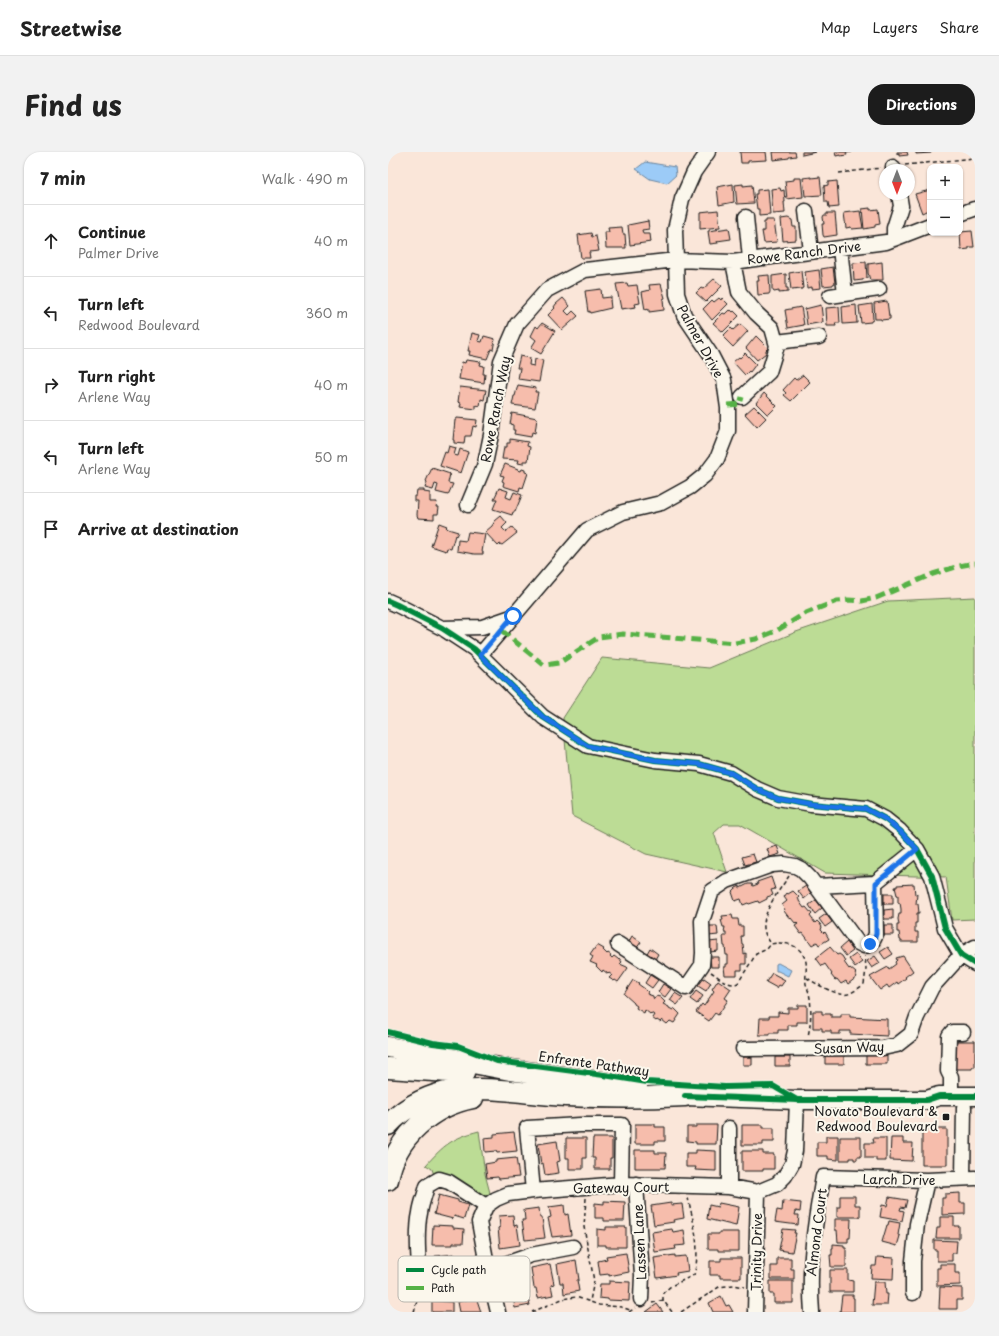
<!DOCTYPE html>
<html lang="en">
<head>
<meta charset="utf-8">
<style>
	body { margin:0; font-family:"Playpen Sans",sans-serif; background:#f2f2f2; color:#222 }
	.controls { position:absolute; right:12px; top:12px; display:grid; overflow:hidden; border-radius:8px; box-shadow:0 1px 3px #0004 }
	.controls button { width:36px; height:36px; display:grid; place-items:center; padding:0; border:0; border-bottom:1px solid #e0e0e0; background:#fff; color:#222; font:20px sans-serif }
	.compass { position:absolute; left:491px; top:12px; width:36px; height:36px; border-radius:50%; background:#fff; box-shadow:0 1px 3px #0004; rotate:180deg }
	.stop { position:absolute; width:12px; height:12px; margin:-9px; border:3px solid #1a73e8; border-radius:50%; background:#fff }
	.stop.end { background:#1a73e8; border-color:#fff; box-shadow:0 1px 4px #0008 }
	.list { margin:0; padding:0; list-style:none }
	h2 { display:flex; justify-content:space-between; align-items:center; height:52px; margin:0; padding:0 16px; font-size:17px }
	h2 small { font-size:13px; font-weight:400; color:#767676 }
	.list li { display:grid; grid-template-columns:26px 1fr auto; gap:12px; align-items:center; box-sizing:border-box; height:72px; padding:0 16px; border-top:1px solid #e0e0e0 }
	.list b { display:block; font-size:15px; white-space:nowrap }
	.list p { margin:0; font-size:13px; white-space:nowrap; color:#767676 }
	.list em { font-size:13px; font-style:normal; color:#767676 }
	.icon { flex:none; width:22px; height:22px; fill:none; stroke:currentColor; stroke-width:2; stroke-linecap:round; stroke-linejoin:round }
	.map { position:relative; flex:none; width:587px; height:1160px; overflow:hidden; border-radius:16px }
	header { display:flex; align-items:center; gap:24px; box-sizing:border-box; height:56px; padding:0 20px; background:#fff; border-bottom:1px solid #e0e0e0 }
	header strong { font-size:19px }
	nav { display:flex; gap:22px; margin-inline-start:auto; font-size:14px }
	.intro { display:flex; align-items:center; justify-content:space-between; box-sizing:border-box; height:96px; padding:0 24px }
	h1 { margin:0; font-size:28px }
	.button { padding:10px 18px; border-radius:16px; background:#1c1c1c; color:#fff; font-size:14px; font-weight:700 }
	main { display:flex; gap:24px; padding:0 24px }
	aside { flex:1; background:#fff; border-radius:16px; box-shadow:0 1px 3px #0004 }
	.map>svg:first-child { display:block }
</style>
</head>
<body>
<header>
<strong>Streetwise</strong>
<nav><a>Map</a><a>Layers</a><a>Share</a></nav>
</header>
<div class="intro"><h1>Find us</h1><a class="button">Directions</a></div>
<main>
<aside>
<h2>7 min<small>Walk · 490 m</small></h2>
<ul class="list">
<li><svg class="icon" aria-label="ahead" viewBox="0 0 24 24"><path d="M12 20V5M6 11l6-6 6 6"/></svg><div><b>Continue</b><p>Palmer Drive</p></div><em>40 m</em></li>
<li><svg class="icon" aria-label="left" viewBox="0 0 24 24"><path d="M17 20v-9H6M10 6l-5 5 5 5"/></svg><div><b>Turn left</b><p>Redwood Boulevard</p></div><em>360 m</em></li>
<li><svg class="icon" aria-label="right" viewBox="0 0 24 24"><path d="M7 20v-9h11M14 6l5 5-5 5"/></svg><div><b>Turn right</b><p>Arlene Way</p></div><em>40 m</em></li>
<li><svg class="icon" aria-label="left" viewBox="0 0 24 24"><path d="M17 20v-9H6M10 6l-5 5 5 5"/></svg><div><b>Turn left</b><p>Arlene Way</p></div><em>50 m</em></li>
<li><svg class="icon" aria-label="arrive" viewBox="0 0 24 24"><path d="M6 21V4h12l-3 4 3 4H6"/></svg><div><b>Arrive at destination</b></div></li>
</ul>
</aside>
<div class="map">
<svg width="587" height="1160" viewBox="0 0 587 1160">
	<rect width="100%" height="100%" fill="#fae6d9"/>
	<filter id="ink" filterUnits="userSpaceOnUse"><feTurbulence type="fractalNoise" baseFrequency=".025" numOctaves="2"/><feDisplacementMap in="SourceGraphic" scale="8" xChannelSelector="R" yChannelSelector="G"/><feConvolveMatrix kernelMatrix="1 2 1 2 8 2 1 2 1" color-interpolation-filters="sRGB"/></filter>
	<g filter="url(#ink)">
		<path fill="#bcdc95" stroke="#6c7c58" d="M587,445V767L564,768L558,725L437,721L352,672H336L326,681L339,720L258,702L184,664L175,566L214,506L321,516L408,480L500,449Z
			M91,979L97,1022L102,1041L95,1047L47,1026L44,1017L38,1013C56,993 64,986 91,979Z"/>
		<path fill="#9ccbf7" stroke="#69859f" d="M257,10L287,15L288,23L279,31L262,27L248,17Z
			M390,811L403,818L400,824L390,819H388V812Z"/>
		<path fill="#f6bdac" stroke="#1c1c1c" d="M352,0H378L379,8L360,9V11H353Z
			M385,0H407L408,4L401,5V6L386,8Z
			M414,0H428L414,3Z
			M447,0H464L458,1L459,3L452,4V3L448,4Z
			M509,0H519L520,3L511,4V1L509,2Z
			M528,0H543V1L528,2Z
			M423,25V26L432,25L434,43L417,44L415,26Z
			M406,26H413L415,45L399,47L397,29L406,28Z
			M449,29L451,55L441,56L440,50H437L436,34L440,33V30Z
			M345,32L346,50L331,53L329,35Z
			M355,32V34L364,33L366,51L349,52L347,33Z
			M392,36L393,39L396,38L397,50H396L397,61L385,62L383,37Z
			M380,37L382,63L371,64V57H369L367,42H369V38Z
			M542,38V56L540,57V58L534,61L527,42Z
			M482,56V58L490,57L492,72L487,73V75L476,77L474,57Z
			M330,58L332,75L312,77V60Z
			M472,59L475,76L464,77L463,75L458,76L456,61Z
			M439,61H447L449,83L436,85L435,83L434,72H436L435,65L436,63H439Z
			M400,66L404,68L405,75H408V88L395,89L393,67Z
			M378,68H386L389,90L376,91L374,79H376V70H378Z
			M260,69L261,77L254,78L255,82H262L263,90L242,93L240,73Z
			M234,75L235,82H237L238,96H218L217,80H221L220,76Z
			M341,76L343,87L329,89L330,91L322,92L320,79Z
			M584,79L586,95H581V97L573,98L572,80Z
			M203,81L204,85L208,84L211,99L201,100L202,106H193L190,83Z
			M478,110L479,126L475,127V128L466,129L465,111Z
			M494,110L495,128H482L480,121V112Z
			M445,115L447,131L445,132V133L435,134L433,117Z
			M431,118L433,136L424,137V135L419,136L417,120Z
			M413,119L415,136H414V137L403,138L401,121Z
			M398,122V136H400V140L391,141V139L386,140L384,137V124Z
			M381,123L382,140L381,142L370,143L369,129H371L370,124Z
			M326,127L334,134L318,150L308,141L313,136L315,137Z
			M239,131L240,134L249,133L252,151L247,152L248,155L233,157L228,132Z
			M273,132L277,146L275,147L276,158L261,160V157L257,158L254,140L262,138L261,133Z
			M213,137L214,146L223,145V148H222L223,156L202,161V159L200,160L197,139Z
			M175,146L182,154L177,159L181,163L185,159L190,164L174,178L160,163L167,156L166,155L168,152Z
			M331,146L333,148L334,146L340,152L324,168L315,157L324,148L326,150Z
			M499,149L501,164H502V167L493,168V167H487L486,151Z
			M484,152L485,168L483,169V170L473,171L471,154Z
			M433,153L435,170L419,173L417,157Z
			M468,153L469,171L455,172L454,155Z
			M413,155L416,173L400,176L397,158Z
			M451,155L452,171H447L448,174H439L438,156Z
			M341,158L342,159L343,158L345,160L346,159L351,164L335,180L325,171L335,161L337,162Z
			M154,171L167,179L153,202L143,196L148,188L143,184L148,174L150,176Z
			M352,172L360,179L345,195L336,186L337,184L336,183L343,176L345,178Z
			M84,181L92,183L90,189L94,190L96,184L107,187L105,198L103,197L99,207L81,203L82,199H80Z
			M368,184L380,196L378,198V201L369,208L358,196Z
			M357,201L368,212L362,220L361,219L357,223L345,210L351,205L352,206Z
			M132,204L142,206L141,213L146,214L147,207L155,208L151,230L130,227L132,216H129Z
			M78,208L93,210L92,213L96,214L95,222H97L96,231L71,227L74,210L77,211Z
			M415,223L422,230L403,249L396,243L398,241L395,238L406,226L408,228Z
			M130,233L148,236L147,240H150L147,256L124,253L126,244H127Z
			M72,235L98,238L96,248L93,247L92,254L88,253V257L72,255L73,251L70,250Z
			M376,241L389,254L381,262H379L368,251Z
			M366,254L378,266L369,275L357,262Z
			M124,261L149,266L147,281L144,280L143,285L126,282L127,278H125V273L122,272Z
			M69,266L89,268L88,275L85,274L83,284H77L76,292L66,291V288H65L67,268H68Z
			M122,287L140,290L139,294L142,295L140,309H135V312L130,311L131,308L114,307L116,295H119V291H122Z
			M61,294L68,296L66,303L70,304L72,297L80,300L73,321L52,314L57,300L59,301Z
			M117,312L130,317V318L133,319L134,317L137,318V320L140,321L135,336L132,335L131,339L115,334L116,330L114,329L116,324L112,323Z
			M44,316L62,322L60,331L65,332L60,343L48,340L50,333L47,332L45,338L37,336L39,330L38,329Z
			M111,336L120,339L118,345L123,347L126,340L134,343L127,360H125L124,363L105,357L109,347H106Z
			M29,338H36V340L42,341V350H49L48,355H51L50,362H46V367L30,366L29,363L30,349H26V344H28Z
			M113,364L119,371L114,376L118,380L124,375L129,381L114,393L112,392L110,394L97,380L104,374L107,369Z
			M51,371L59,374L58,375L60,377L70,380L68,384L67,383L63,397L59,396L58,399L43,394Z
			M80,380L97,382L94,400H95V402H86L69,399L70,388L78,389Z
			M389,694L392,702L382,705L379,697Z
			M365,702L368,710L357,713L354,705Z
			M383,725L387,737L383,738L385,743L379,745V747L371,751L370,749L361,752L360,751L355,753L353,747L347,749L344,740L348,736L352,734V736L360,732H364L365,734L370,732L369,730Z
			M526,732L527,743L529,742L528,752H530L531,761H529V771H527V780H530V790H513V788H512L511,780H509V773H511L510,767L511,762H513V757L512,751H510V743H509L507,735H509V733Z
			M418,734L423,741L416,747L410,739Z
			M405,739L411,745L410,746L411,748V749L416,756L418,755L424,762L422,764L427,771L429,769L432,772L434,775L433,778L436,781L437,780L441,787L431,793L429,790L424,793L415,781L413,782L407,774L410,772L408,770L407,771L403,766L402,767L396,759L397,758L394,753L399,749L396,745L399,741L400,742Z
			M496,742H505V752H496Z
			M428,748L434,756L427,762L421,753Z
			M505,757V767H496V758Z
			M438,762L444,770L437,775L431,767Z
			M344,763L345,767H350L351,774H355V784H353L354,792H355L356,802L358,801V812H354V818H349V823H337L336,815H338V812H340V803H338L337,794H336L335,784H338V780H336L337,775H335L333,768H335L334,764Z
			M496,773H505V783H496Z
			M320,774H329L330,783L321,784Z
			M244,784L253,790L248,797L240,791Z
			M330,789V799L322,800L321,790Z
			M459,790L465,799L458,804L452,796Z
			M209,793L216,797L215,798L219,802L220,801L223,803L222,804L224,806L226,804L230,807L231,806L234,810L232,812L239,815L240,816L230,830L227,828L226,829L221,826L224,823L221,821L220,822L215,818L214,820L208,814L209,813L202,810L205,805L202,803Z
			M442,795L449,803L451,802L454,804L457,809L456,810L461,817L462,816L468,821L467,822L469,825L460,832L458,829L453,832L449,827L447,828L443,823L444,822L437,812L434,814L428,806Z
			M500,795L505,802L497,807L492,800Z
			M262,796L270,802L266,809L258,803Z
			M468,802L474,810L467,815L461,807Z
			M487,804L492,811L484,816L479,809Z
			M515,804L525,819L517,825L518,826L510,832L509,830L501,836L499,833L492,838L482,825L500,815L501,817L508,812L507,810L509,808L508,806Z
			M322,805H331V815H323Z
			M384,821L397,828L393,834L391,833L389,836L378,830Z
			M262,823L270,828L264,836L257,831Z
			M316,826L323,831L318,839L310,834Z
			M245,828L251,831L250,832L257,837L260,840L259,842L265,844V845L266,847L268,844L272,845L277,850L275,852L281,855V856L285,858L286,856L292,862L286,871L282,869L279,872L274,868L272,870L269,868L268,869L264,866L266,863L263,861L262,862L257,858L256,861L248,856L249,854L246,852V851L236,842Z
			M330,828L343,837L337,846L340,848L330,863L327,861L321,869L308,860L314,852L316,854L326,839L324,837Z
			M275,832L283,837L277,845L270,840Z
			M308,839L315,844L309,852L302,847Z
			M287,841L295,846L289,853L282,848Z
			M410,853H419V870H409V873H400V878H390V881H381V883H371L372,866H381V864H390V860L400,861V856H410Z
			M425,859H434V862H443V865H453V862H462V865L499,867V884L462,882V879H452V882H443V879H434V876H425Z
			M567,889H587V915H584V917H567Z
			M437,902H456V912H437Z
			M478,903H499V912H478Z
			M355,905H364V913H355Z
			M387,905H402V914H387Z
			M247,972H267V975H277V989H267V992H247Z
			M308,973H329L328,992H308V990L299,989V975H308Z
			M354,973H375V976H386V990H375V993H354Z
			M534,977H559V1013H534Z
			M126,980L129,999L109,1001L108,999L97,1000L96,986L106,985V982Z
			M438,984H450V1008L440,1007V1004H429V990H438Z
			M452,985H473V1005H469V1008H466V1006H462V1008H452Z
			M178,986H198V1006H195V1017H181V1006H178Z
			M205,986H224V1006H222V1017H207V1006H204Z
			M485,986H498V1009H488V1006H477V991H486Z
			M503,986H515V991H525L524,1009L502,1008Z
			M169,989L172,1009L169,1010L171,1021L157,1023L155,1011L153,1012L150,992Z
			M247,998H267V1001H278L277,1016H247Z
			M308,998L328,999V1019L307,1018L308,1015H298V1001H308Z
			M354,999H375V1002H386V1017H375V1019H354Z
			M128,1006L131,1025L111,1027L110,1025L99,1026L97,1012L108,1010V1008Z
			M572,1041V1051H577V1062L554,1063V1046H557V1042Z
			M51,1043L70,1048V1050L80,1053L76,1067L66,1064L65,1067L46,1062Z
			M452,1044H467V1053H472V1065H449V1055H452Z
			M501,1045L519,1048L517,1056L513,1055L512,1058L516,1059L514,1069L492,1065L494,1053L499,1054Z
			M216,1049L237,1050L236,1069H216V1066H207V1051L216,1052Z
			M395,1049L413,1051L412,1060L408,1059L407,1063H411L410,1073L387,1070L389,1058L394,1059Z
			M283,1051V1053L294,1052L296,1066L285,1068L286,1070L266,1073L263,1054Z
			M331,1051L351,1055L348,1074L319,1067L321,1053L330,1055Z
			M176,1053L177,1063L180,1062L183,1083L164,1085L160,1066L163,1065L161,1055Z
			M151,1056L152,1066H154L157,1086L137,1088L134,1068H137L136,1058Z
			M125,1063L126,1074L129,1073L132,1093L112,1096L110,1076L112,1075L111,1064Z
			M552,1065H566V1074H571V1086H548L549,1076H552Z
			M447,1067H463L462,1086H460V1090H450L449,1078H447Z
			M501,1069L512,1071L510,1083L512,1084L509,1094L494,1090L499,1073H500Z
			M45,1073L65,1074V1076L76,1077L75,1091H65V1093H44Z
			M218,1075H238V1095H218V1093H209V1077L218,1078Z
			M284,1077L285,1080L296,1078L298,1093L287,1094L288,1097L267,1100L264,1080Z
			M395,1077L407,1078L406,1081H408L404,1100L391,1098Z
			M331,1080H351V1099H330V1097H320V1082H331Z
			M546,1088L569,1089L568,1101H564V1109H549V1098H546Z
			M445,1092L456,1093V1096H458V1115H443L442,1103H444V1096H445Z
			M238,1101L241,1120L221,1124V1122L212,1123L210,1109L219,1107L218,1104Z
			M66,1102L67,1105L77,1104L79,1118L69,1120V1122L49,1125L47,1104Z
			M287,1103V1105L298,1104L300,1119L288,1121L289,1123L269,1126L266,1106Z
			M489,1105L506,1106L505,1127L483,1126L484,1114H488Z
			M333,1106H353V1126H332V1123H322V1109H333Z
			M389,1106H403V1117H406V1127H383V1114H389Z
			M188,1108L191,1128H189L191,1139L176,1142L175,1131H172L169,1112Z
			M162,1112L166,1132L163,1133L165,1143L150,1146L148,1136H146L143,1116Z
			M552,1112H567V1121H572V1133L549,1134V1116H552Z
			M442,1118H460V1128L465,1129V1140H442Z
			M137,1121L141,1141L139,1142L142,1153L127,1156L125,1145H122L118,1126Z
			M221,1129L242,1130L241,1149L220,1148V1147L211,1146L212,1132H221Z
			M382,1129H405V1151H386V1142H382Z
			M486,1130H497L498,1142H500L499,1153H484Z
			M552,1135L574,1136V1148H569V1157H551Z
			M454,1143H465V1146H466V1160H452Z
			M333,1144L338,1154L341,1153L345,1160H325L321,1151Z
			M88,1145L93,1160H72L70,1150Z
			M44,1149L64,1150V1160H44Z
			M269,1152L275,1160H258Z"/>
		<g fill="none" stroke-linecap="round" stroke-linejoin="round">
			<defs>
				<path id="minor" d="M505,15L506,18
					M418,59L423,99
					M572,62L586,57
					M358,65L362,107
					M506,87V76L513,54L511,42
					M452,96L457,142
					M345,110L351,140L368,161L384,176L389,194L381,220L354,245
					M442,144L491,137
					M388,190L431,185
					M80,353L97,312L103,283L113,209L129,172L159,138L197,118L288,108L345,110L498,90L542,73
					M0,449L9,453L54,476L86,497L155,565L200,594L267,608L311,612L343,621L369,637L390,646L423,652L478,657L497,667L512,679L529,697L544,724L557,776L573,803L587,812
					M54,476L94,475L123,465
					M92,503L199,378L235,360L273,351L302,335L317,323L329,307L340,279V256L336,228L323,203L296,163L289,142L288,108L287,78L294,47L306,20L320,0
					M429,734L487,731L529,697
					M230,792L298,836L314,813L315,801L314,769L324,739L339,729L384,713L396,712L407,714L413,717L422,726L470,791L476,794C483,793 486,788 488,782L487,731
					M355,897L495,896L509,893L523,882L529,865L544,835L573,803L587,795
					M563,944V925L560,919L561,884L564,880H575
					M575,1026L576,955
					M248,1032L254,1123L253,1147
					M341,1035V976
					M145,1039L139,976L192,973H234L233,1032
					M98,1054L61,1030L51,1027L39,1034C37,1043 33,1052 32,1061C29,1074 28,1121 37,1130C48,1143 88,1132 102,1127
					M100,1118L143,1103L185,1095
					M525,1141V1109L529,1072L539,1028
					M110,1160L100,1118L91,1070L98,1054L108,1047L120,1042L145,1039L233,1032L341,1035L370,1040L377,1037L389,1032L397,1024L404,1012L407,999L409,948
					M367,1160L370,1040
					M424,1160C420,1112 427,1071 435,1025L539,1028L587,1026"/>
				<path id="major" d="M297,944L409,948H539L551,944H587"/>
				<path id="highway" d="M0,895L122,918L249,935
					M0,916L76,921
					M0,973C52,919 113,941 178,944C218,946 257,946 297,944
					M0,1028C7,985 44,954 85,946"/>
			</defs>
			<use href="#minor" stroke="#1c1c1c" stroke-width="17"/>
			<use href="#major" stroke="#1c1c1c" stroke-width="21"/>
			<use href="#highway" stroke="#1c1c1c" stroke-width="23"/>
			<path stroke="#1c1c1c" stroke-width="1.5" stroke-dasharray="4 3" stroke-linecap="butt" d="M517,13L587,6
				M451,21L493,16
				M401,724C391,739 371,763 377,781C378,785 381,788 383,792C398,789 414,793 418,810C419,817 417,825 418,832C419,835 420,838 421,841C424,854 423,871 420,884
				M323,820C331,825 340,835 350,831L368,802L379,797L383,792
				M419,826C427,831 450,845 460,842C466,840 471,836 476,832L478,817L477,804
				M198,1046L196,1075L206,1129L202,1149
				M264,1151L275,1148
				M26,1160L31,1141
				M144,1160L174,1147L188,1145L211,1153L233,1155L242,1158
				M241,1160L247,1156
				M284,1160L275,1148V1141L283,1134L306,1123C313,1097 306,1072 300,1046
				M293,1160L331,1135L346,1133L357,1135"/>
			<use href="#minor" stroke="#fbf7ec" stroke-width="14"/>
			<use href="#major" stroke="#fbf7ec" stroke-width="18"/>
			<use href="#highway" stroke="#fbf7ec" stroke-width="20"/>
			<path stroke="#55b145" stroke-width="5" stroke-dasharray="10 5" stroke-linecap="butt" d="M340,253L352,252L354,245
				M113,478L156,513L171,511L211,485L235,482L347,491L368,487L388,479L418,461L449,449L460,448L474,449L488,446L545,422L571,414L587,411"/>
			<defs>
				<path id="cycleway" d="M0,449L9,453L54,476L86,497L155,565L200,594L267,608L311,612L343,621L369,637L390,646L423,652L478,657L497,667L512,679L529,697L544,724L557,776L573,803L587,812
					M0,880L45,891L70,894L109,909L216,923L259,930L337,935L385,934L409,948
					M297,944L409,948H539L551,944H587"/>
			</defs>
			<use href="#cycleway" stroke="#fbf7ec" stroke-width="8"/>
			<use href="#cycleway" stroke="#00873e" stroke-width="6"/>
		</g>
	</g>
	<g fill="none" stroke-linecap="round" stroke-linejoin="round" filter="url(#ink)">
		<path stroke="#1a73e8" stroke-width="5" d="M125,464L92,503L155,565L200,594L267,608L311,612L343,621L369,637L390,646L423,652L478,657L497,667L512,679L529,697L488,731V782L486,788L482,792"/>
	</g>
	<rect fill="#1c1c1c" stroke="#fbf7ec" stroke-width="1.5" x="554" y="961" width="8" height="8" rx="2"/>
	<g text-anchor="middle" dominant-baseline="central" stroke-width="4" stroke-linejoin="round" paint-order="stroke">
		<g font-size="13" fill="#1c1c1c" stroke="#fbf7ec">
			<text transform="translate(416 100) rotate(-7)">Rowe Ranch Drive</text>
			<text transform="translate(313 189) rotate(61)">Palmer Drive</text>
			<text transform="translate(107 257) rotate(-79)">Rowe Ranch Way</text>
			<text transform="translate(461 895) rotate(-2)">Susan Way</text>
			<text transform="translate(206 911) rotate(8)">Enfrente Pathway</text>
			<text transform="translate(511 1027) rotate(1)">Larch Drive</text>
			<text transform="translate(233 1035) rotate(-1)">Gateway Court</text>
			<text transform="translate(428 1080) rotate(-83)">Almond Court</text>
			<text transform="translate(251 1090) rotate(-93)">Lassen Lane</text>
			<text transform="translate(368 1100) rotate(-89)">Trinity Drive</text>
		</g>
		<g font-size="13" fill="#1c1c1c" stroke="#fbf7ec" text-anchor="end">
			<text x="550" y="958">Novato Boulevard &amp;<tspan x="550" dy="15">Redwood Boulevard</tspan></text>
		</g>
	</g>
	<rect x="10" y="1104" width="132" height="46" rx="6" fill="#fbf7ec" stroke="#b8b5ae" stroke-width="1"/>
	<rect x="18" y="1116" width="18" height="4" fill="#00873e"/>
	<rect x="18" y="1134" width="18" height="4" fill="#55b145"/>
	<g font-size="11" fill="#1c1c1c">
		<text x="43" y="1122">Cycle path</text>
		<text x="43" y="1140">Path</text>
	</g>
</svg>
<div class="controls">
<button>+</button>
<button>−</button>
</div>
<svg class="compass" viewBox="-18 -18 36 36"><path d="M0-13l5 13h-10z" fill="#e53935"/><path d="M0 13l5-13h-10z" fill="#767676"/></svg>
<div class="stop" style="left:125px;top:464px"></div>
<div class="stop end" style="left:482px;top:792px"></div>
</div>
</main>
</body>
</html>
